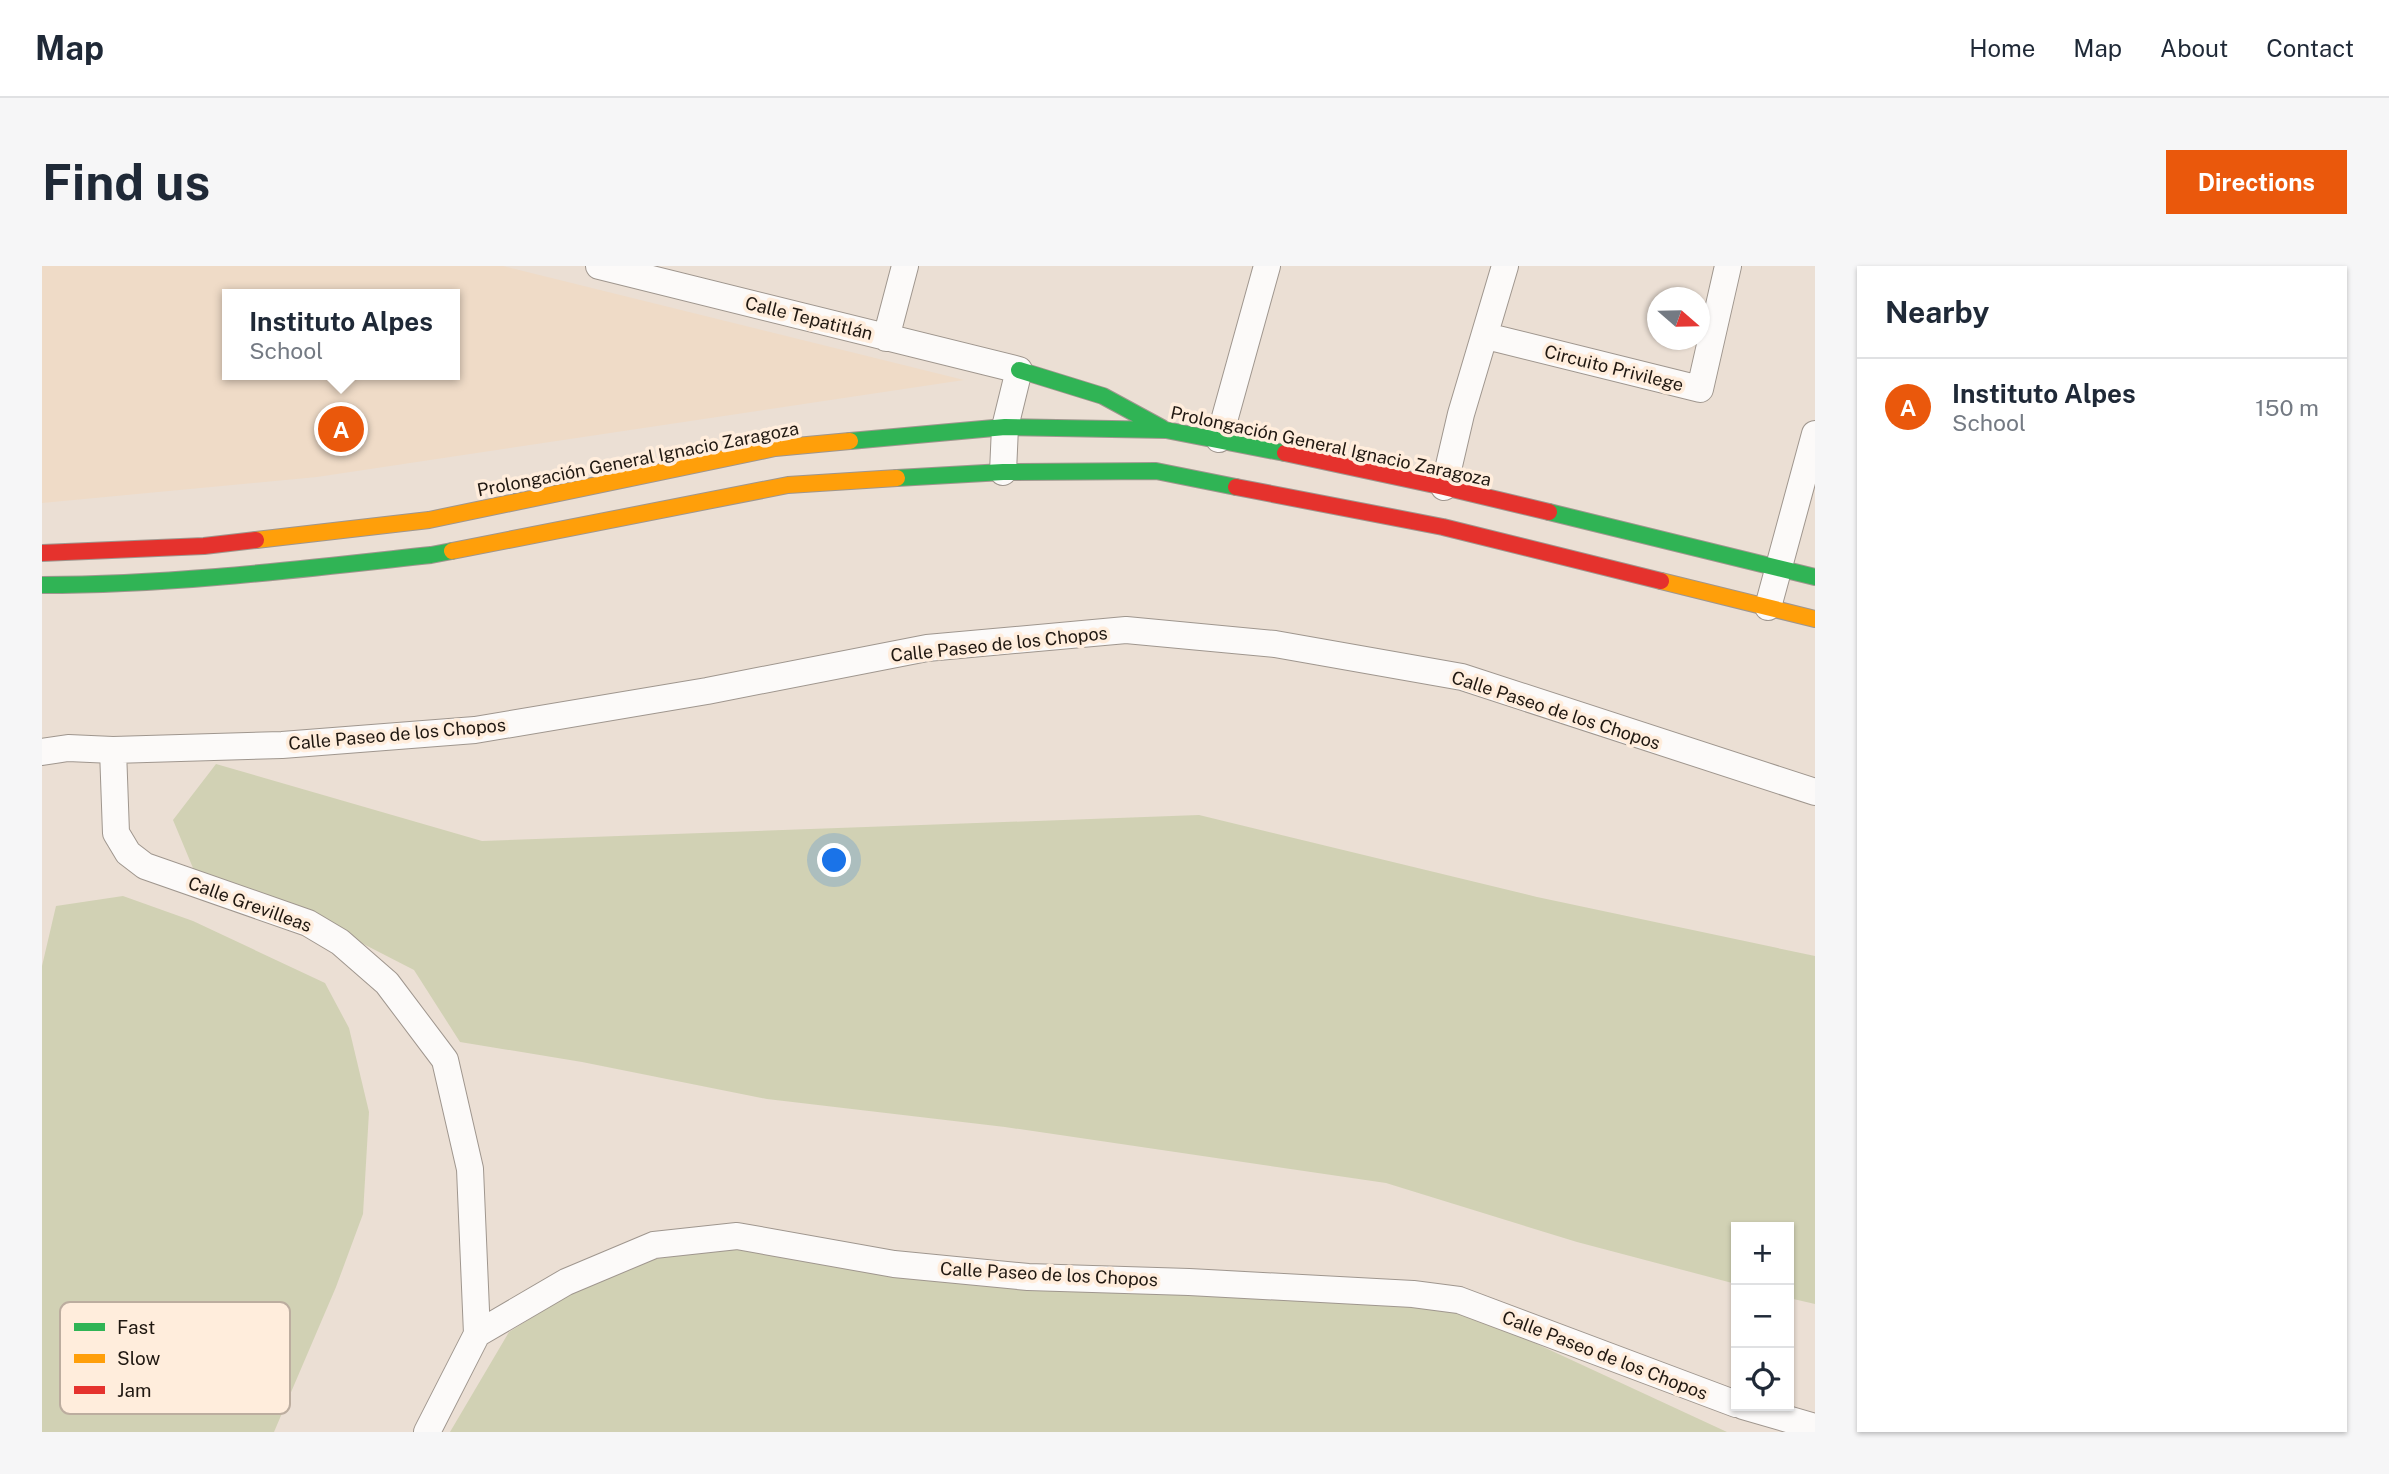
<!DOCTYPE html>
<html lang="en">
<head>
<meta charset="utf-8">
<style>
	body { margin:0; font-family:"Public Sans",sans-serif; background:#f6f6f7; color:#1f2937 }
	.controls { position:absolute; right:21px; bottom:21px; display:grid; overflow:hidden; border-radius:0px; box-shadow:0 2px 5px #0004 }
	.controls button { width:63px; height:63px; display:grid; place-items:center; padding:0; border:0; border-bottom:2px solid #e0e1e3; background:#fff; color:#1f2937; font:35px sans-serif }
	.compass { position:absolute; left:1605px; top:21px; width:63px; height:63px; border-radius:50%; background:#fff; box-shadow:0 2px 5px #0004; rotate:110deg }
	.you { position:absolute; left:793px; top:595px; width:24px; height:24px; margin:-18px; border:5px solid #fff; border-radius:50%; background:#1a73e8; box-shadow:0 0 0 10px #1a73e833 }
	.badge { display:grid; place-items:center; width:46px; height:46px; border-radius:50%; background:#ea580c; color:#fff; font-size:23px; font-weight:700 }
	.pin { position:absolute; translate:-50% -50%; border:4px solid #fff; box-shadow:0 2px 7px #0006 }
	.popup { position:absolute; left:180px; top:23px; width:238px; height:91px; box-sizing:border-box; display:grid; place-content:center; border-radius:0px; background:#fff; filter:drop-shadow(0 2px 5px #0005); font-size:23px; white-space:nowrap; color:#747a83 }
	.popup b { font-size:26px; color:#1f2937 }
	.popup::after { content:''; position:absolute; left:50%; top:100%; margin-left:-14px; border:14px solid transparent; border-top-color:#fff }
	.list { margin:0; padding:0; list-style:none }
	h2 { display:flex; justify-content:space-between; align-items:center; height:91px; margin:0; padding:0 28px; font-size:30px }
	h2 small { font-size:23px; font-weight:400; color:#747a83 }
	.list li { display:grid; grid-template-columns:46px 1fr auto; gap:21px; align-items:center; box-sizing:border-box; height:98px; padding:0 28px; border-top:2px solid #e0e1e3 }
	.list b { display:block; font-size:26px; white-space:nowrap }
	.list p { margin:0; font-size:23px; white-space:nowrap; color:#747a83 }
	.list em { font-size:23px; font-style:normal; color:#747a83 }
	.icon { flex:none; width:38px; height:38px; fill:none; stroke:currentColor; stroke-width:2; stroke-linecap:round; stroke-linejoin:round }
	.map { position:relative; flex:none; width:1773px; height:1166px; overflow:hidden; border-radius:0px }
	header { display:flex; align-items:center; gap:42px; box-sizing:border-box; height:98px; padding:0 35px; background:#fff; border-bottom:2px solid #e0e1e3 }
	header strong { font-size:33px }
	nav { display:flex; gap:38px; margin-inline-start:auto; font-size:24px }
	.intro { display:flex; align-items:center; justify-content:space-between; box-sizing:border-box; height:168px; padding:0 42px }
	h1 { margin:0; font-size:49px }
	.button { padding:18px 32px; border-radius:0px; background:#ea580c; color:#fff; font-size:24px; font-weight:700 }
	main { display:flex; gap:42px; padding:0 42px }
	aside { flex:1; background:#fff; border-radius:0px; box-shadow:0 2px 5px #0004 }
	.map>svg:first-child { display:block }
</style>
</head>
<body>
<header>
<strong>Map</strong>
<nav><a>Home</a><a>Map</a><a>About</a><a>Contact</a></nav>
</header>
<div class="intro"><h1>Find us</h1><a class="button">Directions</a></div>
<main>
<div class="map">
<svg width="1773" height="1166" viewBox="0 0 1773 1166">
	<rect width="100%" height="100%" fill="#ebdfd4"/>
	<path fill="#efdbc7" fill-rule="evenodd" d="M0,0H461L922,114L275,211L0,237ZM185,28H413V109H185Z"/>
	<path fill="#d1d1b4" d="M174,498L440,575L1157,549L1495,631L1773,690V1038L1747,1032V961H1694V1018L1535,976L1344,917L963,861L725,833L540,796L418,776L372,704L261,647L156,614L131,554Z
		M81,630L151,655L283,717L307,762L327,846L321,948L294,1021L232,1166H0V700L14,640Z
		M710,980L1415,1041L1685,1166H408L467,1066L575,998Z"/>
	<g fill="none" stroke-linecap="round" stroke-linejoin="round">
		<defs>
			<path id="street" d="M557,0L977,104L963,161L961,206
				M1444,70L1658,123L1686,0
				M844,72L863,0
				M1177,173L1225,0
				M1402,221L1419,148L1463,0
				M1726,341L1773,168
				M71,484L74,567L86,587L103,600L266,657L298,676L345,717L403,794L428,903L435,1068
				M0,486L26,482L71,484L240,479L433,464L665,425L885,382L1084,364L1233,378L1420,411L1773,526
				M1701,1140L1773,1161
				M385,1166L435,1068L524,1016L612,979L695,970L852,998L986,1011L1147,1016L1371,1028L1417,1034L1694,1138"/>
			<path id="fast" d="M977,104L1061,130L1120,162
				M808,175L963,161L1124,164L1243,187
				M855,212L961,206L1114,205L1194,221
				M1507,246L1773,311
				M0,319C130,319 260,303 389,289L410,285"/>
			<path id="slow" d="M214,274L387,254L733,182L808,175
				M410,285L746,219L855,212
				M1619,315L1773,353"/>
			<path id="jam" d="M1243,187L1402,221L1507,246
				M1194,221L1401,261L1619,315
				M0,287L162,280L214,274"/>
		</defs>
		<use href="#street" stroke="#9f968e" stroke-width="28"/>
		<use href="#fast" stroke="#9f968e" stroke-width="18"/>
		<use href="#slow" stroke="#9f968e" stroke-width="18"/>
		<use href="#jam" stroke="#9f968e" stroke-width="18"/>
		<use href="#street" stroke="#fcfaf9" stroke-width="26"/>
		<use href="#fast" stroke="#30b455" stroke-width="16"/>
		<use href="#slow" stroke="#ff9f0a" stroke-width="16"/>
		<use href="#jam" stroke="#e5322d" stroke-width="16"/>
	</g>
	<g text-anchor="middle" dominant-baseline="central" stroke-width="7" stroke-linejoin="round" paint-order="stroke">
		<g font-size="18" fill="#201811" stroke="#ffeddc">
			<text transform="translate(767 52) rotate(14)">Calle Tepatitlán</text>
			<text transform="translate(1572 102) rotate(14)">Circuito Privilege</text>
			<text transform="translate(1289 180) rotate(12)">Prolongación General Ignacio Zaragoza</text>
			<text transform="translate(596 193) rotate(-11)">Prolongación General Ignacio Zaragoza</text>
			<text transform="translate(957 378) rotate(-6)">Calle Paseo de los Chopos</text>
			<text transform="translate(1514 444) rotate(18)">Calle Paseo de los Chopos</text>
			<text transform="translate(355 468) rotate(-5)">Calle Paseo de los Chopos</text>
			<text transform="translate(208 638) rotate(20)">Calle Grevilleas</text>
			<text transform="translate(1007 1008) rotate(3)">Calle Paseo de los Chopos</text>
			<text transform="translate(1563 1089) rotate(21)">Calle Paseo de los Chopos</text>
		</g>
	</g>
	<rect x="18" y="1036" width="230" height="112" rx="10" fill="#ffeddc" stroke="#bcad9f" stroke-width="2"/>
	<rect x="32" y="1057" width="31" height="8" fill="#30b455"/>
	<rect x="32" y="1088" width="31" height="9" fill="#ff9f0a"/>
	<rect x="32" y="1120" width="31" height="8" fill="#e5322d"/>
	<g font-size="19" fill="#201811">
		<text x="75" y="1068">Fast</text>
		<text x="75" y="1099">Slow</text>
		<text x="75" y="1131">Jam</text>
	</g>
</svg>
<div class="controls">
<button>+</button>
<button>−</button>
<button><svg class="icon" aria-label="locate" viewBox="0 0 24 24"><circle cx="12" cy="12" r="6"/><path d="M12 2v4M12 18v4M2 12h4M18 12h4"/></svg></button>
</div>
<svg class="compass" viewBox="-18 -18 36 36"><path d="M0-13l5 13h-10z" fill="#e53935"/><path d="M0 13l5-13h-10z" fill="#747a83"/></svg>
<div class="you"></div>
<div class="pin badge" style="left:299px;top:163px">A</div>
<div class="popup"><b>Instituto Alpes</b>School</div>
</div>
<aside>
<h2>Nearby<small></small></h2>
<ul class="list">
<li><span class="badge">A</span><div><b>Instituto Alpes</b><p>School</p></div><em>150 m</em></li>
</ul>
</aside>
</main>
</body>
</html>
